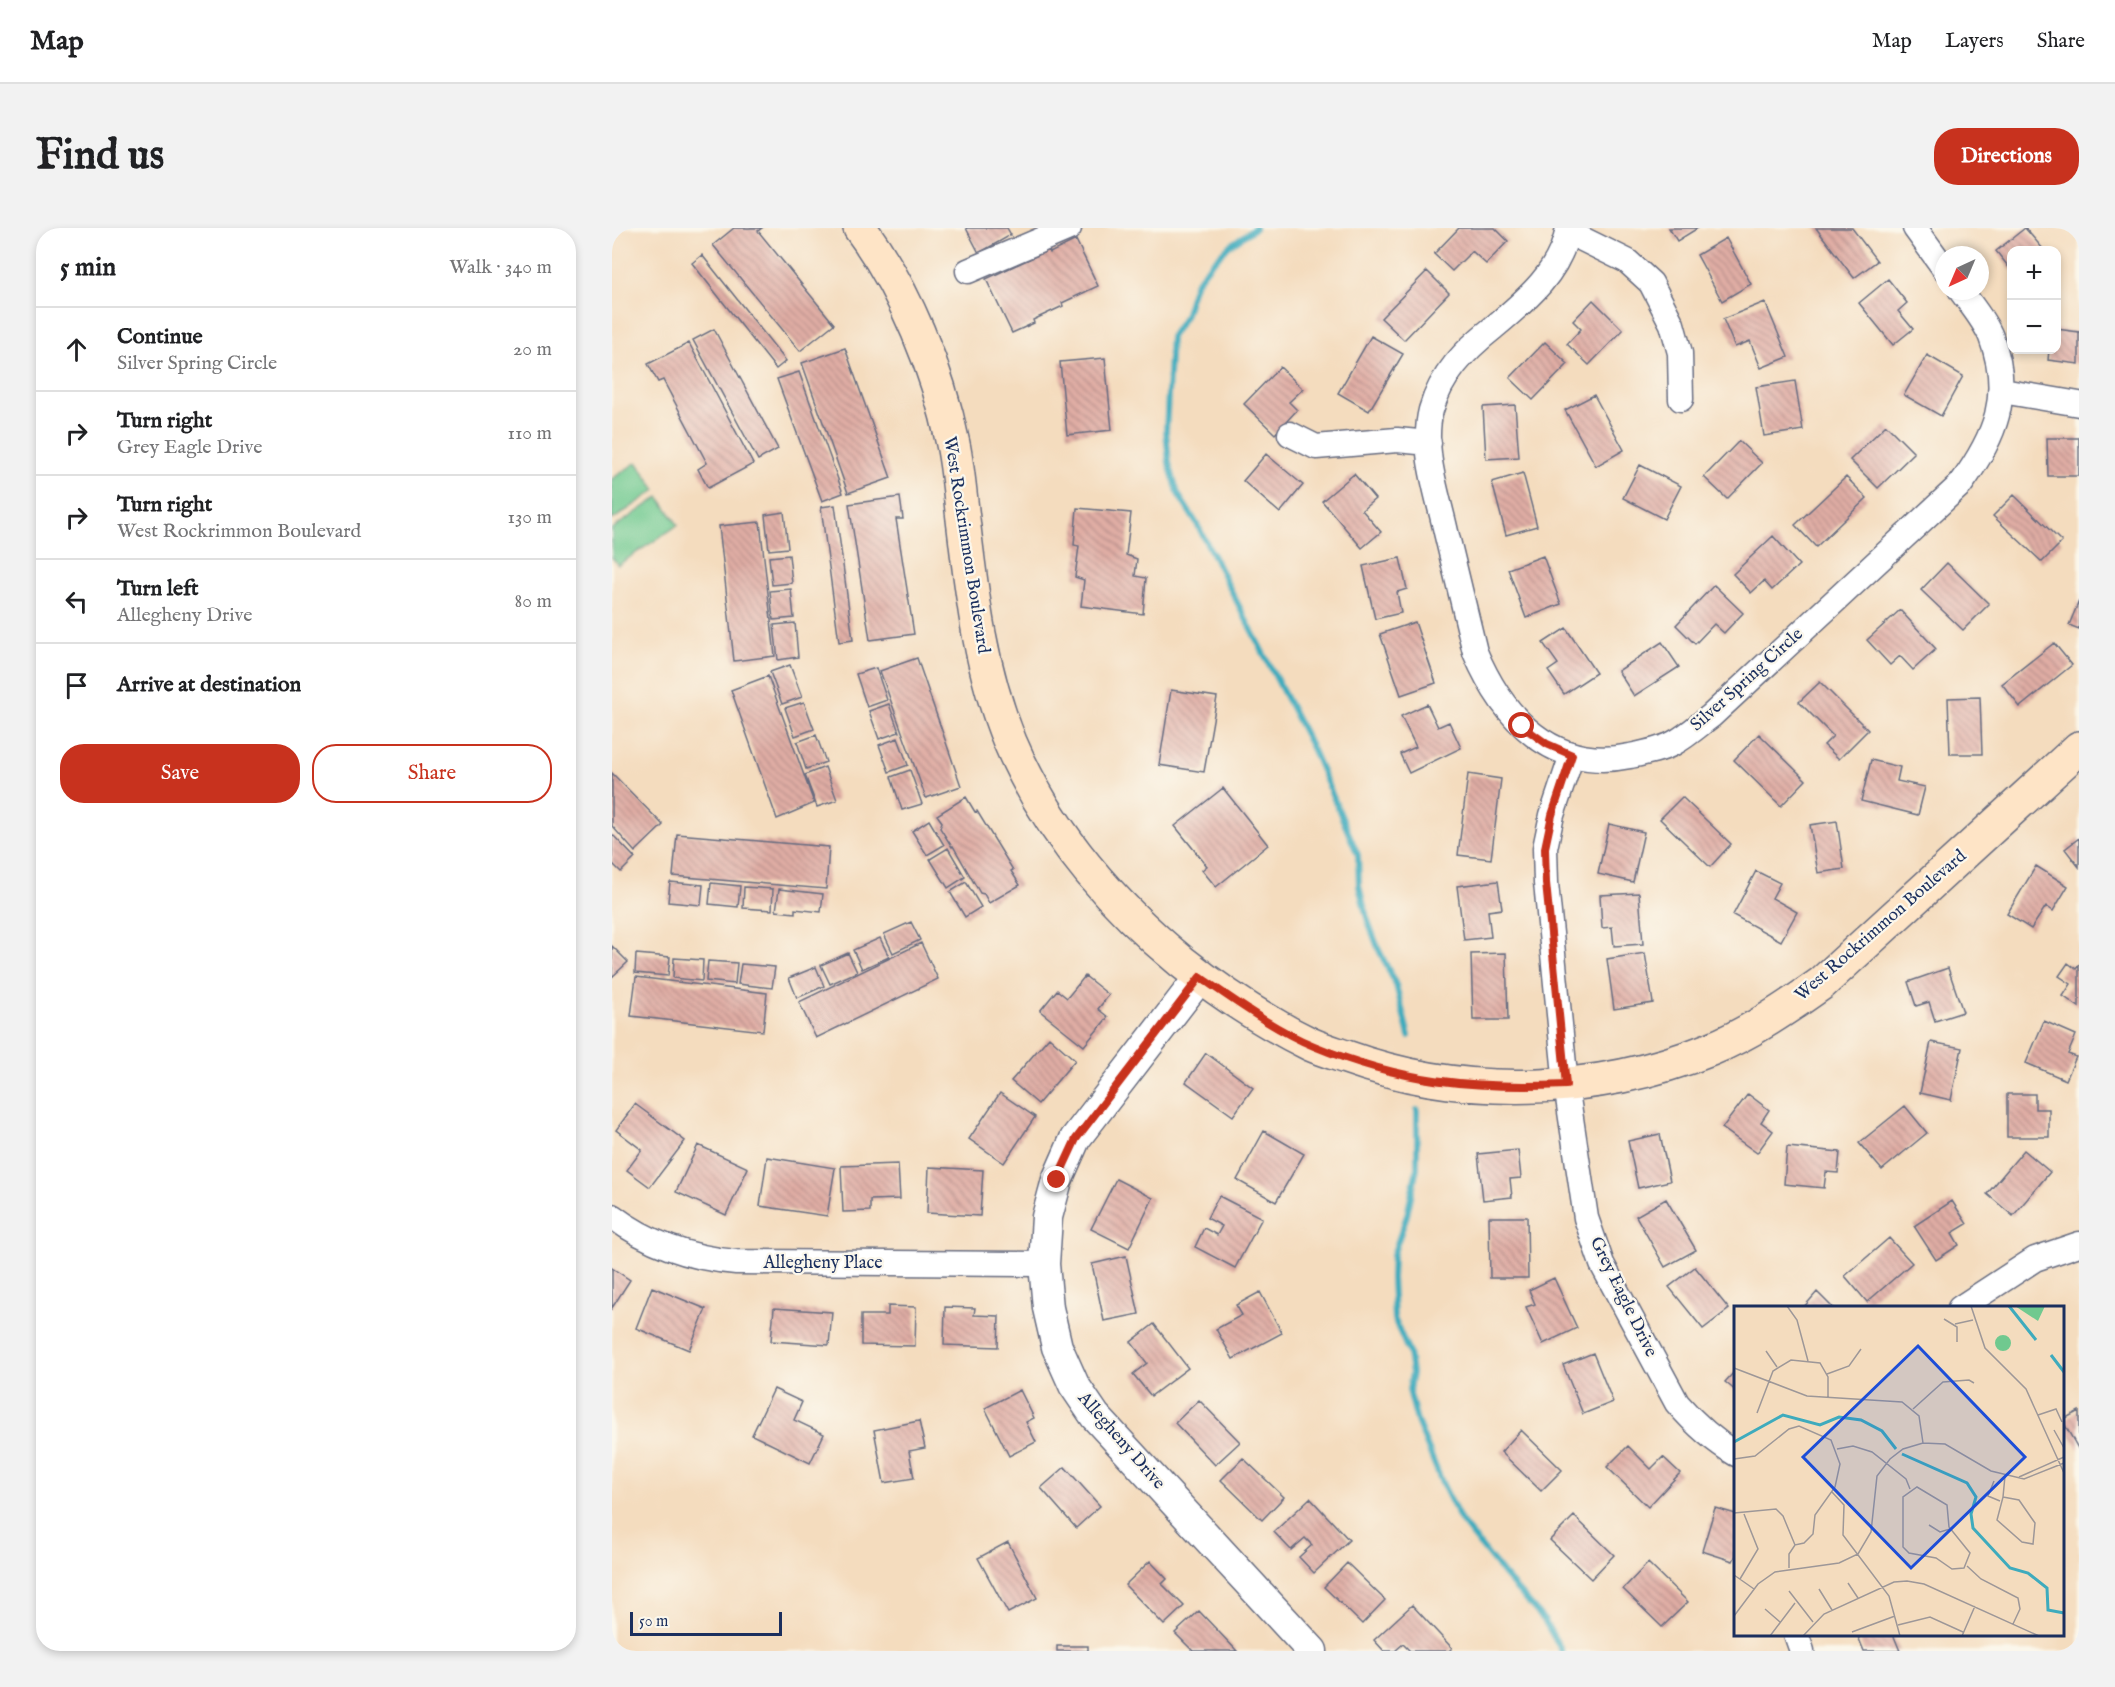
<!DOCTYPE html>
<html lang="en">
<head>
<meta charset="utf-8">
<style>
	body { margin:0; font-family:"IM FELL English",serif; background:#f2f2f2; color:#202124 }
	.controls { position:absolute; right:18px; top:18px; display:grid; overflow:hidden; border-radius:12px; box-shadow:0 3px 9px #0003 }
	.controls button { width:54px; height:54px; display:grid; place-items:center; padding:0; border:0; border-bottom:2px solid #e0e0e0; background:#fff; color:#202124; font:30px sans-serif }
	.compass { position:absolute; left:1323px; top:18px; width:54px; height:54px; border-radius:50%; background:#fff; box-shadow:0 3px 9px #0003; rotate:224deg }
	.scale { position:absolute; left:18px; bottom:15px; width:152px; box-sizing:border-box; padding-left:6px; border:3px solid #1b2f5e; border-top:0; font-size:16px; line-height:21px; white-space:nowrap; color:#1b2f5e; -webkit-text-stroke:4px #fbf7ec; paint-order:stroke }
	.stop { position:absolute; width:18px; height:18px; margin:-14px; border:4px solid #c8321e; border-radius:50%; background:#fff }
	.stop.end { background:#c8321e; border-color:#fff; box-shadow:0 2px 6px #0008 }
	.list { margin:0; padding:0; list-style:none }
	h2 { display:flex; justify-content:space-between; align-items:center; height:78px; margin:0; padding:0 24px; font-size:26px }
	h2 small { font-size:20px; font-weight:400; color:#757577 }
	.list li { display:grid; grid-template-columns:39px 1fr auto; gap:18px; align-items:center; box-sizing:border-box; height:84px; padding:0 24px; border-top:2px solid #e0e0e0 }
	.list b { display:block; font-size:22px; white-space:nowrap }
	.list p { margin:0; font-size:20px; white-space:nowrap; color:#757577 }
	.list em { font-size:20px; font-style:normal; color:#757577 }
	.actions { display:flex; gap:12px; padding:18px 24px }
	.actions a { flex:1; padding:14px 0; border:2px solid #c8321e; border-radius:24px; text-align:center; font-size:21px; color:#c8321e }
	.actions .main { background:#c8321e; color:#fff }
	.icon { flex:none; width:33px; height:33px; fill:none; stroke:currentColor; stroke-width:2; stroke-linecap:round; stroke-linejoin:round }
	.map { position:relative; flex:none; width:1467px; height:1423px; overflow:hidden; border-radius:24px }
	header { display:flex; align-items:center; gap:36px; box-sizing:border-box; height:84px; padding:0 30px; background:#fff; border-bottom:2px solid #e0e0e0 }
	header strong { font-size:28px }
	nav { display:flex; gap:33px; margin-inline-start:auto; font-size:21px }
	.intro { display:flex; align-items:center; justify-content:space-between; box-sizing:border-box; height:144px; padding:0 36px }
	h1 { margin:0; font-size:42px }
	.button { padding:15px 27px; border-radius:24px; background:#c8321e; color:#fff; font-size:21px; font-weight:700 }
	main { display:flex; gap:36px; padding:0 36px }
	aside { flex:1; background:#fff; border-radius:24px; box-shadow:0 3px 9px #0003 }
	.map>svg:first-child { display:block }
</style>
</head>
<body>
<header>
<strong>Map</strong>
<nav><a>Map</a><a>Layers</a><a>Share</a></nav>
</header>
<div class="intro"><h1>Find us</h1><a class="button">Directions</a></div>
<main>
<aside>
<h2>5 min<small>Walk · 340 m</small></h2>
<ul class="list">
<li><svg class="icon" aria-label="ahead" viewBox="0 0 24 24"><path d="M12 20V5M6 11l6-6 6 6"/></svg><div><b>Continue</b><p>Silver Spring Circle</p></div><em>20 m</em></li>
<li><svg class="icon" aria-label="right" viewBox="0 0 24 24"><path d="M7 20v-9h11M14 6l5 5-5 5"/></svg><div><b>Turn right</b><p>Grey Eagle Drive</p></div><em>110 m</em></li>
<li><svg class="icon" aria-label="right" viewBox="0 0 24 24"><path d="M7 20v-9h11M14 6l5 5-5 5"/></svg><div><b>Turn right</b><p>West Rockrimmon Boulevard</p></div><em>130 m</em></li>
<li><svg class="icon" aria-label="left" viewBox="0 0 24 24"><path d="M17 20v-9H6M10 6l-5 5 5 5"/></svg><div><b>Turn left</b><p>Allegheny Drive</p></div><em>80 m</em></li>
<li><svg class="icon" aria-label="arrive" viewBox="0 0 24 24"><path d="M6 21V4h12l-3 4 3 4H6"/></svg><div><b>Arrive at destination</b></div></li>
</ul>
<div class="actions"><a class="main">Save</a><a>Share</a></div>
</aside>
<div class="map">
<svg width="1467" height="1423" viewBox="0 0 1467 1423">
	<defs>
		<pattern id="building-back-hatch" width="6" height="6" patternUnits="userSpaceOnUse" patternTransform="scale(1.5)"><rect width="6" height="6" fill="#e0ada4"/><path d="M-1 5l2 2M0 0l6 6M5-1l2 2" fill="none" stroke="#b58d89"/></pattern>
	</defs>
	<rect width="100%" height="100%" fill="#fbf7ec"/>
	<filter id="ink" filterUnits="userSpaceOnUse"><feTurbulence type="fractalNoise" baseFrequency=".0167" numOctaves="2"/><feDisplacementMap in="SourceGraphic" scale="12" xChannelSelector="R" yChannelSelector="G"/><feConvolveMatrix kernelMatrix="1 2 1 2 8 2 1 2 1" color-interpolation-filters="sRGB"/></filter>
	<filter id="wash" filterUnits="userSpaceOnUse"><feTurbulence type="fractalNoise" baseFrequency=".008" numOctaves="4" result="noise"/><feDisplacementMap in="SourceGraphic" scale="24" xChannelSelector="R" yChannelSelector="G"/><feGaussianBlur stdDeviation="1.35" result="paint"/><feColorMatrix in="noise" values="0 0 0 0 0 0 0 0 0 0 0 0 0 0 0 0 0 1.4 0 .05"/><feComposite in="paint" operator="in"/></filter>
	<g filter="url(#wash)">
		<rect width="100%" height="100%" fill="#f4dcbe"/>
		<path fill="#70c98f" stroke="#467c76" stroke-width="1.5" d="M25,234L44,262L0,292V251Z
			M47,269L66,297L6,337L0,329V301Z"/>
		<g fill="none" stroke-linecap="round" stroke-linejoin="round">
			<path stroke="#3eabbd" stroke-width="6" d="M643,0L617,18L598,37L583,56L573,88L559,109L554,203L557,235L566,266L585,296L701,522L746,627L747,658L755,690L766,720L784,757L797,808
				M805,882V940L795,987L781,1027L780,1050L782,1090L797,1125L800,1145L797,1162L805,1193L831,1257L849,1293L892,1347L932,1392L950,1423"/>
		</g>
		<g id="blocks">
			<path fill="url(#building-back-hatch)" d="M122,0H150L146,3L222,96L188,123L101,17Z
				M354,0H395L399,7L367,25Z
				M847,0H883L896,13L874,36L860,23L840,43L822,26Z
				M1057,0H1086L1065,13Z
				M1204,0H1240L1265,33L1242,50Z
				M1413,0L1432,22H1400V43L1384,23Z
				M1114,10L1139,56L1110,73L1085,27Z
				M464,12L486,58L450,75L451,78L421,92L422,95L400,105L374,51L437,22L438,25Z
				M90,27L174,133L164,141L80,35Z
				M815,43L837,65L792,112L769,90Z
				M1276,51L1295,75L1286,83L1301,101L1281,117L1247,75Z
				M981,72L1011,102L977,137L955,116L969,101L961,93Z
				M1153,74L1176,129L1149,140L1138,113L1123,119L1111,91Z
				M102,101L166,221L146,232L81,112Z
				M1444,101L1467,104V136L1436,132L1437,122H1444Z
				M759,108L791,126L757,183L726,165Z
				M933,114L956,136L921,172L898,150Z
				M77,115L141,236L96,260L86,241L95,235L51,152L46,154L36,136Z
				M233,120L279,250L236,265L190,135Z
				M1315,127L1351,148L1329,188L1292,167Z
				M493,130L500,202L455,207L448,134Z
				M668,139L691,161L677,174L685,182L663,206L632,176Z
				M187,144L231,265L210,273L165,151Z
				M1183,153L1191,202L1152,208L1144,159Z
				M982,167L1012,222L984,238L953,182Z
				M903,177L907,229L874,231L871,179Z
				M1274,197L1302,225L1266,260L1238,232Z
				M1435,210H1467V248H1436Z
				M1127,213L1150,235L1115,271L1092,249Z
				M654,226L691,257L668,285L631,253Z
				M1028,237L1069,258L1052,291L1011,270Z
				M911,245L925,298L894,307L880,254Z
				M742,246L763,271L750,282L769,304L750,320L710,273Z
				M1234,249L1255,270L1204,319L1183,297Z
				M1402,267L1450,314L1430,334L1381,288Z
				M288,269L291,291H284L302,406L258,412L237,276Z
				M223,277L241,412L227,414L209,279Z
				M465,280L519,285L514,327L525,331L523,348L534,350L531,386L469,378L472,352L463,349L467,318L462,317Z
				M172,284L176,320L157,322L153,287Z
				M148,294L163,428L122,433L107,298Z
				M1161,308L1187,337L1160,362L1152,353L1139,365L1121,346Z
				M177,327L180,355L160,357L157,329Z
				M931,328L949,376L914,390L896,341Z
				M788,330L795,361L785,364L789,385L763,391L751,338Z
				M1335,335L1377,376L1351,402L1309,362Z
				M1102,357L1131,385L1112,405L1102,396L1083,416L1064,397Z
				M179,361L182,390L161,392L158,363Z
				M1467,373V401L1457,397Z
				M1288,382L1324,421L1301,442L1288,428L1278,437L1255,412Z
				M803,394L824,455L789,467L768,406Z
				M183,395L186,429L166,432L162,397Z
				M954,400L984,445L952,466L936,443L946,436L931,415Z
				M1050,414L1067,439L1022,468L1006,443Z
				M1442,415L1460,437L1408,479L1390,456Z
				M305,430L349,558L314,570L268,443Z
				M178,437L190,469L170,476L158,444Z
				M264,440L275,472L255,479L244,446Z
				M156,448L202,575L165,591L119,462Z
				M1208,454L1256,502L1227,531L1212,517L1221,508L1187,474Z
				M559,462L605,469L592,544L547,537Z
				M1368,469L1370,526H1338L1336,470Z
				M192,474L202,501L183,508L173,480Z
				M277,476L287,504L267,511L257,483Z
				M815,476L826,499L837,494L849,520L797,545L788,526L804,519L789,488Z
				M1147,506L1194,552L1169,578L1122,532Z
				M204,507L214,534L194,541L185,514Z
				M286,510L296,537L277,544L267,517Z
				M1259,532L1288,539L1285,553L1313,559L1306,587L1249,573Z
				M213,539L225,572L205,579L193,547Z
				M298,542L310,576L290,582L279,549Z
				M0,545L51,597L23,624L0,598Z
				M856,546L889,551L879,631L846,627Z
				M611,560L656,617L604,659L590,642L595,638L563,598Z
				M354,569L363,584L365,583L401,642L399,643L408,657L377,675L372,666L368,665L341,618L340,619L328,600L330,594L325,587Z
				M1070,569L1119,616L1098,639L1048,591Z
				M317,592L332,617L315,627L300,603Z
				M1225,593L1232,641L1206,645L1198,597Z
				M997,596L1032,604L1021,654L986,646Z
				M0,606L23,630L9,644L0,635Z
				M65,606L217,619L214,661L61,648Z
				M1467,610V639L1453,621Z
				M336,620L353,649L336,660L318,631Z
				M1424,638L1456,658L1441,683L1434,678L1419,701L1395,686Z
				M1144,643L1168,655L1160,670L1185,684L1169,713L1121,687Z
				M886,653L890,681L876,683L879,709L852,712L845,658Z
				M58,654L91,657L89,677L56,674Z
				M354,654L369,679L353,689L338,664Z
				M99,655L128,658L126,679L97,676Z
				M132,659L161,661L160,682L131,680Z
				M167,661L211,666L209,684L183,681V685L164,683Z
				M1027,665L1031,716L1002,718L1000,699L990,700L988,667Z
				M299,694L308,712L281,725L272,706Z
				M268,710L277,729L250,741L241,722Z
				M309,715L326,751L204,810L187,774Z
				M0,718L16,734L0,749Z
				M236,725L245,744L218,756L209,737Z
				M894,725L896,792H861L859,726Z
				M1033,725L1041,775L1002,781L995,731Z
				M24,726L58,729L56,748L23,745Z
				M62,730L91,732L90,753L61,750Z
				M96,733L125,735L123,756L94,753Z
				M1456,735L1464,741L1467,737V779L1451,768L1459,756L1447,748Z
				M129,736L163,739L160,760L126,756Z
				M204,739L212,758L185,770L177,750Z
				M1336,740L1351,784L1323,793L1317,774L1304,778L1296,754Z
				M473,748L497,767L486,781L496,789L472,818L428,783L445,762L455,770Z
				M24,749L155,765L151,803L19,788Z
				M1432,793L1464,807L1456,826L1464,829L1454,852L1414,835Z
				M437,809L463,832L426,876L399,853Z
				M1319,814L1350,820L1339,872L1308,865Z
				M594,825L641,860L621,888L574,854Z
				M388,865L423,889L392,935L357,911Z
				M1136,866L1157,882L1149,894L1161,903L1145,925L1110,900Z
				M1395,866H1423V881H1437V909H1395Z
				M23,876L73,913L38,959L15,942L30,922L4,902Z
				M1293,878L1315,905L1270,942L1247,915Z
				M652,903L692,926L664,974L625,952Z
				M1048,906L1058,953L1026,960L1016,913Z
				M86,917L136,940L114,987L64,964Z
				M1175,919L1228,924L1226,945L1214,944L1212,960L1172,956Z
				M906,922L909,950L898,951L900,969L871,972L866,926Z
				M1412,922L1438,944L1401,988L1375,966Z
				M155,929L223,940L215,988L148,978Z
				M286,936L288,971L258,972V983L231,984L229,938Z
				M317,939L371,942L368,988L315,985Z
				M504,951L541,970L517,1020L479,1001Z
				M607,968L650,990L623,1040L583,1019L592,1000L605,1007L610,998L595,990Z
				M1054,971L1084,1022L1053,1039L1024,988Z
				M1340,973L1355,996L1340,1005L1347,1017L1324,1032L1302,998Z
				M877,989H915L916,1050H878Z
				M1277,1010L1300,1035L1255,1074L1233,1048Z
				M514,1028L527,1086L492,1093L480,1036Z
				M1083,1039L1117,1081L1091,1101L1057,1059Z
				M0,1040L18,1052L0,1080Z
				M942,1050L965,1100L931,1116L914,1079L923,1076L917,1062Z
				M40,1059L94,1081L77,1122L24,1100Z
				M648,1064L670,1105L621,1131L604,1101L630,1087L624,1077Z
				M1205,1064L1221,1080H1191Z
				M276,1078L304,1079L303,1118L249,1117V1087H276Z
				M333,1079L363,1080L362,1087L387,1088L386,1119L332,1117Z
				M162,1080L220,1084L217,1117L159,1113Z
				M542,1096L576,1140L539,1168L521,1146L535,1135L519,1114Z
				M981,1125L1001,1174L971,1186L951,1137Z
				M1124,1142V1163L1113,1154Z
				M162,1161L190,1174L182,1192L212,1206L198,1235L140,1207Z
				M408,1162L422,1190L414,1194L424,1214L397,1228L373,1180Z
				M587,1172L628,1214L603,1237L563,1195Z
				M1467,1183V1222L1450,1192Z
				M307,1193L313,1220L297,1223L302,1250L272,1255L262,1202Z
				M909,1202L950,1242L929,1263L889,1224Z
				M1016,1218L1039,1241L1051,1229L1068,1245L1036,1279L995,1239Z
				M631,1230L672,1269L650,1292L609,1252Z
				M453,1239L488,1278L464,1300L429,1260Z
				M698,1270L737,1312L702,1345L687,1329L700,1317L693,1310L679,1322L662,1304Z
				M1103,1280L1124,1286V1327L1121,1333L1090,1323Z
				M962,1288L1002,1327L979,1351L938,1312Z
				M396,1314L425,1370L396,1385L366,1330Z
				M538,1333L555,1351L550,1356L572,1378L552,1397L513,1357Z
				M735,1335L773,1372L750,1396L712,1359Z
				M1036,1335L1076,1374L1050,1399L1011,1361Z
				M800,1377L840,1420L837,1423H798L791,1416L783,1423H772L762,1412Z
				M587,1383L625,1423H581L563,1405Z
				M1245,1406H1281L1288,1423H1252Z
				M445,1418H476V1423H445Z"/>
		</g>
	</g>
	<g filter="url(#ink)">
		<use href="#blocks" fill-opacity="0" stroke="#676c80" stroke-width="1.5"/>
		<g fill="none" stroke-linecap="round" stroke-linejoin="round">
			<defs>
				<path id="minor" d="M956,0C949,44 913,73 881,100C853,122 829,147 819,182C809,221 826,267 834,304C844,344 853,384 863,424C891,490 940,544 1018,528C1033,525 1049,522 1062,515C1075,508 1087,497 1099,488L1349,256C1383,209 1401,168 1379,109C1373,93 1359,77 1349,63
					M1303,0L1332,40
					M956,4L1015,33L1039,55L1060,96L1068,125L1069,171
					M356,43L457,0
					M1390,163L1467,176
					M678,206L704,219L785,212L817,215
					M960,527L940,587L933,620L934,655L954,857L974,990L990,1036L1065,1175C1083,1196 1100,1212 1124,1226
					M0,988C37,1016 78,1030 124,1034L432,1036
					M1348,1080L1423,1031L1467,1016
					M1184,1406L1190,1423"/>
				<path id="tertiary" d="M588,749L463,911L445,952L435,989L432,1036L436,1080L445,1119L462,1157L483,1188L700,1423"/>
				<path id="secondary" d="M248,0C293,61 326,142 341,216C346,240 348,266 351,291C360,368 368,441 398,514C435,601 497,674 570,734C609,765 653,794 698,816C709,821 722,825 734,829C851,871 983,868 1099,821C1138,805 1175,780 1210,755L1467,520"/>
			</defs>
			<use href="#minor" stroke="#676c80" stroke-width="27"/>
			<use href="#tertiary" stroke="#676c80" stroke-width="33"/>
			<use href="#secondary" stroke="#676c80" stroke-width="36"/>
			<use href="#minor" stroke="#fff" stroke-width="24"/>
			<use href="#tertiary" stroke="#fff" stroke-width="30"/>
			<use href="#secondary" stroke="#fee4c6" stroke-width="33"/>
		</g>
	</g>
	<g fill="none" stroke-linecap="round" stroke-linejoin="round" filter="url(#ink)">
		<path stroke="#c8321e" stroke-width="8" d="M445,952L464,911L588,749C623,773 663,802 702,818C789,854 861,861 954,857L934,655L933,620L940,587L960,527L935,516L910,498"/>
	</g>
	<g text-anchor="middle" dominant-baseline="central" stroke-width="4.5" stroke-linejoin="round" paint-order="stroke">
		<g font-size="18" fill="#1b2f5e" stroke="#fbf7ec">
			<text transform="translate(354 317) rotate(81)">West Rockrimmon Boulevard</text>
			<text transform="translate(1135 452) rotate(-42)">Silver Spring Circle</text>
			<text transform="translate(1269 698) rotate(-41)">West Rockrimmon Boulevard</text>
			<text x="211" y="1035">Allegheny Place</text>
			<text transform="translate(1011 1069) rotate(64)">Grey Eagle Drive</text>
			<text transform="translate(509 1213) rotate(49)">Allegheny Drive</text>
		</g>
	</g>
	<g transform="translate(1122 1078)">
		<rect width="330" height="330" fill="#f4dcbe"/>
		<path d="M281,0H311L304,15ZM261 37a8 8 0 1 1 16 0a8 8 0 1 1-16 0Z" fill="#70c98f"/>
		<path fill="none" stroke="#3eabbd" stroke-width="3" d="M275,0L302,34M317,49L330,66M0,136L49,109L86,119L105,111L127,114L148,125L162,143M168,148L233,177L242,191L237,208L239,222L276,262L294,267L313,282L314,304L330,307"/>
		<path fill="none" stroke="#9d9798" stroke-width="1.5" d="M53,0L63,14L74,55M237,0L251,42L292,83L330,167M210,13L223,21V36M221,18L239,14M32,45L43,61M0,62L73,90L168,96L185,110L189,137M93,68L115,60L127,43M179,103L209,76L235,74L240,77M23,107L39,65L57,54L86,57L94,71V92M304,109L322,103L328,116M320,124L330,142M103,143L119,140L138,146L172,173L176,183M0,153L21,150L55,123L65,120L97,134L106,158L101,181L81,209L79,228L70,237L61,239L49,210L42,203L0,207M285,171L330,151M260,175L254,190L266,195M183,181L213,199L215,221L236,247L230,262L218,263L202,252L175,247L169,241V191ZM98,186L110,199L109,229L155,290L166,330M269,191L285,194L301,217L299,238L288,236L263,214ZM269,191L271,170M195,219L206,226L216,223M233,260L247,273L284,292L286,303L279,318M55,262V248L61,239M0,269L20,283M6,273L24,243L10,208M114,277L124,292M85,283L98,304M55,285L79,316M31,303L46,316M0,310L24,278L41,266L105,257L124,248L137,226L143,170L156,153L169,143L189,137L211,138L257,165L290,173L330,157M164,319L196,311L229,326M118,326L161,310M36,330L61,297M69,330L90,308L160,276L173,275L190,278L305,330M228,330L241,300"/>
		<path fill="#1d4ed8" fill-opacity="0.15" stroke="#1d4ed8" stroke-width="3" d="M184,40L291,151L177,262L69,151Z"/>
		<rect width="330" height="330" fill="none" stroke="#1b2f5e" stroke-width="3"/>
	</g>
</svg>
<div class="controls">
<button>+</button>
<button>−</button>
</div>
<svg class="compass" viewBox="-18 -18 36 36"><path d="M0-13l5 13h-10z" fill="#e53935"/><path d="M0 13l5-13h-10z" fill="#757577"/></svg>
<div class="scale">50 m</div>
<div class="stop" style="left:910px;top:498px"></div>
<div class="stop end" style="left:445px;top:952px"></div>
</div>
</main>
</body>
</html>
